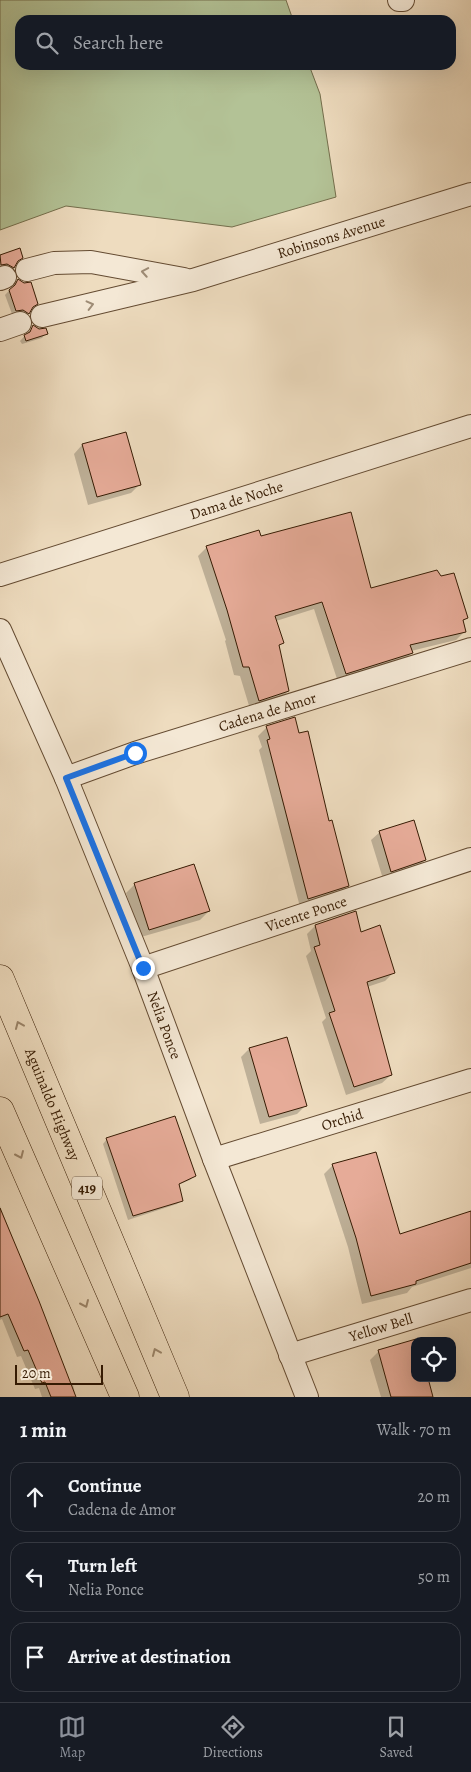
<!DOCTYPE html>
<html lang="en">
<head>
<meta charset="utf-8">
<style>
	body { margin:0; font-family:Alegreya,serif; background:#242831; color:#f1f3f6 }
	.controls { position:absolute; right:15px; bottom:15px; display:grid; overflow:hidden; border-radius:10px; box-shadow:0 5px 20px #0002 }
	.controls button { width:45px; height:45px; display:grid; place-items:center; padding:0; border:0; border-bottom:1px solid #363941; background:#171b24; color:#f1f3f6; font:25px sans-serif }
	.scale { position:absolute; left:15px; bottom:12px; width:88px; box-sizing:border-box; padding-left:5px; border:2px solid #361b03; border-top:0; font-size:14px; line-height:18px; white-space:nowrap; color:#361b03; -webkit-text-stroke:4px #f4e8d5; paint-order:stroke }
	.stop { position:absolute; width:15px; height:15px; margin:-11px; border:4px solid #1a73e8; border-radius:50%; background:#fff }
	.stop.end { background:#1a73e8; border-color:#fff; box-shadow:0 1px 5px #0008 }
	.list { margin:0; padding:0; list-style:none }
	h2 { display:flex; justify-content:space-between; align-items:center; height:65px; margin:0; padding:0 20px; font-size:21px }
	h2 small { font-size:16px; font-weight:400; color:#9ea1a6 }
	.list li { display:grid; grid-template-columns:32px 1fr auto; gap:15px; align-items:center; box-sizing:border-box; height:70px; margin:0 10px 10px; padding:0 10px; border:1px solid #363941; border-radius:15px }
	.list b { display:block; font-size:19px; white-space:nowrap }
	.list p { margin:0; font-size:16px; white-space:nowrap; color:#9ea1a6 }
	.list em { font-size:16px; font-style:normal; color:#9ea1a6 }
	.icon { flex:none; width:28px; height:28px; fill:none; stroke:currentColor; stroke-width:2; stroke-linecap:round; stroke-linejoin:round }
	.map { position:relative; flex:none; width:471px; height:1397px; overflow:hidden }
	.search { position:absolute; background:#171b24; box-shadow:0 5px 20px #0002; left:15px; right:15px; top:15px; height:55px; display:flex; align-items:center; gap:12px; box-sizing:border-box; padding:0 18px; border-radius:15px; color:#9ea1a6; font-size:19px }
	.sheet { height:305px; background:#171b24 }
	nav { display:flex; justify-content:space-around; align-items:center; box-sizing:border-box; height:70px; border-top:1px solid #363941; background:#171b24; font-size:14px; color:#9ea1a6 }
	nav a { display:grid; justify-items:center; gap:2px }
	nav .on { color:#8c9099 }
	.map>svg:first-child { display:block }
</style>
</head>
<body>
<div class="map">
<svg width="471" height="1397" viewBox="0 0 471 1397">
	<rect width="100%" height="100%" fill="#eedcbf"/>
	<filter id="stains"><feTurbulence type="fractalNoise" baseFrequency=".004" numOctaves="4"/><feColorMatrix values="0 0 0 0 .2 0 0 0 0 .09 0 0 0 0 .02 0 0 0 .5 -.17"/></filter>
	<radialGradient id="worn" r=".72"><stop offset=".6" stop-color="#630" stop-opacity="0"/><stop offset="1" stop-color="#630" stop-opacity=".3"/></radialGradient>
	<path fill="#b3c296" stroke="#746e4c" d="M0,0H286L293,20H20V65H309L320,94L336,197L232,227L66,206L0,230Z"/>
	<path fill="#0003" d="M19,250L17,262L9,272L0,268V256Z
		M18,281L32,308L24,318L12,314L5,295Z
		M33,327L46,333L42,338L22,344L20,341Z
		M82,445L140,484L131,493L88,505L74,454Z
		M260,537L371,590L465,631L456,640L411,651L412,653L403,661L338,682L314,609L276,621L283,642L278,647L288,691L280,700L250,709L240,676L234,675L225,641L226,640L198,556L207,547Z
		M267,727L328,822L348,885L339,894L300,907L259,750L262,747L258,736Z
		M380,832L425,860L416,868L383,879L371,840Z
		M135,884L209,911L200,920L141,937L126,893Z
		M355,913L360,933L394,972L385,981L367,987L391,1075L382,1083L346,1095L322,1022L326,1018L306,956L311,951L307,934L315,926Z
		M249,1049L306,1105L297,1114L260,1124L241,1057Z
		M107,1139L194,1176L190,1180L178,1185L181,1200L177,1204L128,1220L103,1144Z
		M375,1153L399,1235L471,1213V1268L412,1287L407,1293L362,1304L348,1247L324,1174L332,1166Z
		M0,1206L70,1386L73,1385L76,1397H42L39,1388L35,1389L21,1356L17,1357L2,1319L0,1320Z
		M415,1341V1378L432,1397H381L370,1360L379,1351Z"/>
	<path fill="#e6ab98" stroke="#361b03" d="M20,248L23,258L18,261L14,268L7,264L1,265L0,255Z
		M18,279L24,283L31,282L38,304L33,307L29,314L23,310L16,311L9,290L15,285Z
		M33,325L39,329L46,328L48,334L26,341L24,335L30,332Z
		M126,432L141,485L97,497L82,444Z
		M351,512L371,588L437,570L441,576L454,573L468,618L463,620L466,632L410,645L413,653L346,674L322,602L275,616L284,643L279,645L289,691L259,701L249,667H243L227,610L206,546L259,530L261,536Z
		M295,717L299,733L308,731L329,821L332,820L349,886L308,899L267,740L270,739L266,726Z
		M414,820L426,860L391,872L379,831Z
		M194,864L210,911L149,930L134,883Z
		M356,911L361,932L380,925L395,973L367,982L392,1075L354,1087L329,1013L335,1011L314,947L320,945L315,925Z
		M287,1037L307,1106L269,1117L249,1048Z
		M175,1116L196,1176L179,1184L183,1201L133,1216L106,1138Z
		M376,1152L400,1234L471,1211V1263L416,1281V1284L371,1296L356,1238L332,1164Z
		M0,1208L39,1301L76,1397H51L45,1382L42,1383L28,1350L24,1351L8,1314L0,1317Z
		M416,1339L417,1341H415V1378H428L433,1397H391L378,1350Z"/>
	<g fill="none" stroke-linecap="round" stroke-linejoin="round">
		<defs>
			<g id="street">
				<path d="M399,0H403"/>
				<path d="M27,270L54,263L91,262L184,279"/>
				<path d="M0,279L5,277"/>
				<path id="s1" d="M42,316L193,280L471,194"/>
				<path d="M0,330L20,323"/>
				<path id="s2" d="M0,575L471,426"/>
				<path id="s3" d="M0,630L66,778L143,968L214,1159L307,1397"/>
				<path id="s4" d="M66,778L135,753L471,649"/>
				<path id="s5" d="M143,968L471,859"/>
				<path id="s6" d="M214,1159L471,1080"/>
				<path id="s7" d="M290,1355L471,1300"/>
			</g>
			<g id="highway">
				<path id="s8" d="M0,979L175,1397"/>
				<path d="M0,1111L125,1397"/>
			</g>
		</defs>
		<use href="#street" stroke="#644b32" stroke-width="24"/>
		<use href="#highway" stroke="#361b03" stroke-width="29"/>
		<use href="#street" stroke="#f4e8d5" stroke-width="22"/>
		<use href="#highway" stroke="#eedcbf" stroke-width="28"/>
	</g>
	<defs><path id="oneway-chevron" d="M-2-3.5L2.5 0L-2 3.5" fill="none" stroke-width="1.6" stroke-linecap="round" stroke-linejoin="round" transform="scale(1.25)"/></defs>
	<g stroke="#9e8c76">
		<use href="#oneway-chevron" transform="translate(145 272) rotate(-170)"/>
		<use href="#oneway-chevron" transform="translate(90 305) rotate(-14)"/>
	</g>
	<g stroke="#9b856a">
		<use href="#oneway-chevron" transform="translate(19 1025) rotate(-113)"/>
		<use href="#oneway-chevron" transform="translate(20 1155) rotate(66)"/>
		<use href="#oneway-chevron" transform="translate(85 1304) rotate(66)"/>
		<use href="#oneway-chevron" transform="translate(156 1352) rotate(-113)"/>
	</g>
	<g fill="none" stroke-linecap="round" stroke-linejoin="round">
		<path stroke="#1a73e8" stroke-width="6" d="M135,753L66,778L143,968"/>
	</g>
	<g text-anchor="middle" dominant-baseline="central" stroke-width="4" stroke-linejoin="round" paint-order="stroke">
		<rect fill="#f4e8d5" stroke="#6f5842" stroke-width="1" x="72" y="1176.5" width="30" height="23" rx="4"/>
		<g font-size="14" font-weight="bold" fill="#361b03">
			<text x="87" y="1188">419</text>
		</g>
		<g font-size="15" fill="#361b03" stroke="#f4e8d5">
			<text stroke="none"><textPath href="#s1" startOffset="300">Robinsons Avenue</textPath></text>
			<text stroke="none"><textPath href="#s2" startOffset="248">Dama de Noche</textPath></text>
			<text stroke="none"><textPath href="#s4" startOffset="212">Cadena de Amor</textPath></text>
			<text stroke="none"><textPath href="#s5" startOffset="172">Vicente Ponce</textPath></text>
			<text stroke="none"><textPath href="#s3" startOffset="428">Nelia Ponce</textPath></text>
			<text stroke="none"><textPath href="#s8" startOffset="136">Aguinaldo Highway</textPath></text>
			<text stroke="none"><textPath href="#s6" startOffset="134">Orchid</textPath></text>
			<text stroke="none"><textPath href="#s7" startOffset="95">Yellow Bell</textPath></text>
		</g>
	</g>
	<rect width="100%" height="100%" filter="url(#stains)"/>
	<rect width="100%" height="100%" fill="url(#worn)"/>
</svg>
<div class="controls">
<button><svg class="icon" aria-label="locate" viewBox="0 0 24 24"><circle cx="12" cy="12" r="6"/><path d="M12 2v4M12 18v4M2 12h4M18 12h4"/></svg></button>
</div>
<div class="scale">20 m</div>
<div class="stop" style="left:135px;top:753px"></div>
<div class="stop end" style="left:143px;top:968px"></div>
<div class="search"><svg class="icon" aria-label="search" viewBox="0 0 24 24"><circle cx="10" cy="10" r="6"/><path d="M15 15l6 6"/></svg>Search here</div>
</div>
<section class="sheet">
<h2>1 min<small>Walk · 70 m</small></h2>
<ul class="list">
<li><svg class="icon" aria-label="ahead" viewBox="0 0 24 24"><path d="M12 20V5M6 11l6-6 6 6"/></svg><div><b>Continue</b><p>Cadena de Amor</p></div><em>20 m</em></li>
<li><svg class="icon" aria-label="left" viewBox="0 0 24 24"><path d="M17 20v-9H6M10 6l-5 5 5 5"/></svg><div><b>Turn left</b><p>Nelia Ponce</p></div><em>50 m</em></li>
<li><svg class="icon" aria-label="arrive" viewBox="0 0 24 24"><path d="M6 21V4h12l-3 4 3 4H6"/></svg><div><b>Arrive at destination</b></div></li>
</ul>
</section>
<nav>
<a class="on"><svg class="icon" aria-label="map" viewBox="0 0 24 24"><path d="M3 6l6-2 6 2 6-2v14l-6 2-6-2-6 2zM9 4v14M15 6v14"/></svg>Map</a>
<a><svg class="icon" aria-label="directions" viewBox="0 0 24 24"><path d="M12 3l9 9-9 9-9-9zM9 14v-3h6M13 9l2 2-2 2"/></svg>Directions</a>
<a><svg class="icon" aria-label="saved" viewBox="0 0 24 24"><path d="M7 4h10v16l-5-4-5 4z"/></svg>Saved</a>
</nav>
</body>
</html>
